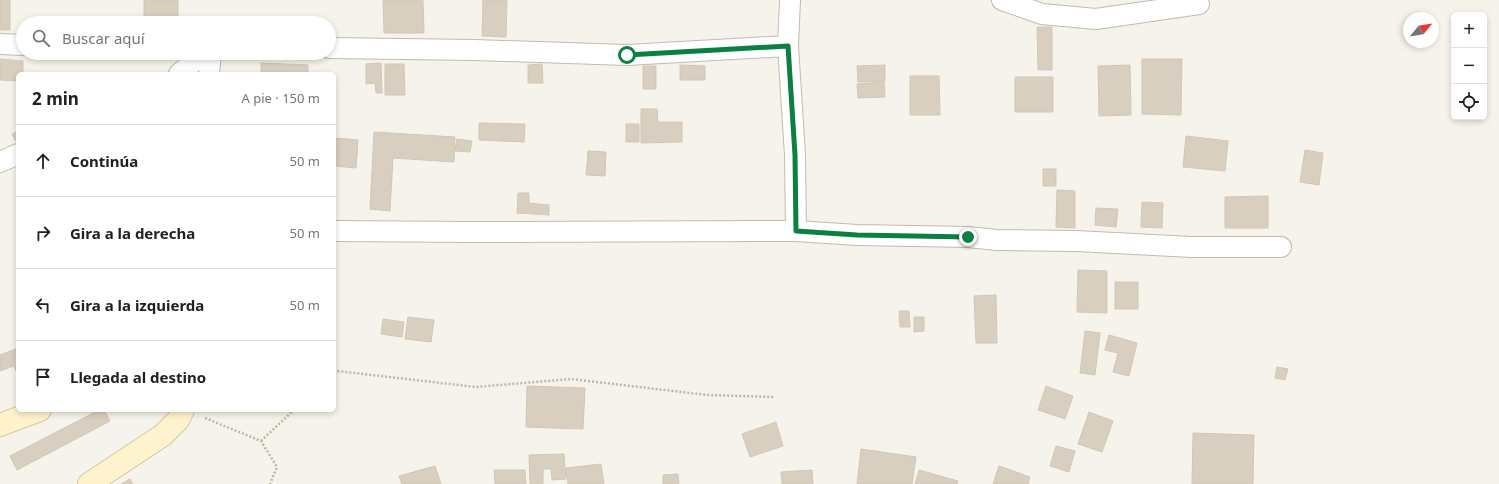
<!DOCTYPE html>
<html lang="es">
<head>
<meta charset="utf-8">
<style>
	body { margin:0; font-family:"Noto Sans",sans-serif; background:#f6f6f6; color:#202124 }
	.controls { position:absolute; right:12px; top:12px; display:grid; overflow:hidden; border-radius:6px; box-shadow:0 2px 6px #0003 }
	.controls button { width:36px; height:36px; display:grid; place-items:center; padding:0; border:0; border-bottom:1px solid #e0e0e0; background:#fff; color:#202124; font:20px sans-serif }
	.compass { position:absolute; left:1403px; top:12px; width:36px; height:36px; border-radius:50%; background:#fff; box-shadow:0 2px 6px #0003; rotate:60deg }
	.stop { position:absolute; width:12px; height:12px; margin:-9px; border:3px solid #0b8043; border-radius:50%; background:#fff }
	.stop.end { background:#0b8043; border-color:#fff; box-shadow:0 1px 4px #0008 }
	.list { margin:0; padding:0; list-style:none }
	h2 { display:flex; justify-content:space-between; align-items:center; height:52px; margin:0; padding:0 16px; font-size:17px }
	h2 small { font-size:13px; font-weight:400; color:#757577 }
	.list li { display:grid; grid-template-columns:26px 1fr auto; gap:12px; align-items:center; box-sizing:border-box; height:72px; padding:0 16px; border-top:1px solid #e0e0e0 }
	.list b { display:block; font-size:15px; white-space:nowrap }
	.list em { font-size:13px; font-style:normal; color:#757577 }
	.icon { flex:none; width:22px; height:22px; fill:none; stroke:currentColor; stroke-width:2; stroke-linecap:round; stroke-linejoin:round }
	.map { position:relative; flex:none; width:1499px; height:484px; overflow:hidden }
	.search { position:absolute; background:#fff; box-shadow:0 2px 6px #0003; left:16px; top:16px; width:320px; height:44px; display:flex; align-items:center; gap:10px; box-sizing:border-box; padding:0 14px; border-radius:22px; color:#757577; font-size:15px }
	.panel { position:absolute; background:#fff; box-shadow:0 2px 6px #0003; left:16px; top:72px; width:320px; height:340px; border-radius:6px }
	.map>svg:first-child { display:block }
</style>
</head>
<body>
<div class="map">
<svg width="1499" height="484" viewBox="0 0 1499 484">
	<rect width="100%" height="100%" fill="#f6f3ec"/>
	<path fill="#d8cfc1" stroke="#d3c7b4" d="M0,0H10V30H0Z
		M144,0H178V23H144Z
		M383,0H423L424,33H384Z
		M483,0H507L506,37L482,36Z
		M1037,27H1052V70H1038Z
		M0,59L23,61V74H18V81L0,80Z
		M1142,59H1182L1181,115L1142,114Z
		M261,63L308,65V74H261Z
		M381,63L382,93H376L375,83L366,84V64Z
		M385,64H404L405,95H385Z
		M542,64L543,83H528V65Z
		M680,65L705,66V80H680Z
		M885,65V81L858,82L857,66Z
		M1130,65L1131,115L1099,116L1098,66Z
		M643,66H656V89H643Z
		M910,76H939L940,115H910Z
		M1015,77H1053V112H1015Z
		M884,82L885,97L858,98L857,84Z
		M641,109H657L658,122H682V142L641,143Z
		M479,123L525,124L524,142L479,140Z
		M626,124H639V142H626Z
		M18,131V145L12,134Z
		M374,132L455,137L454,162L393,158L390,211L370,209Z
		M1186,136L1228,141L1225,171L1183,167Z
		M334,138L358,140L356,168L334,166Z
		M457,139L472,141L470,152L455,151Z
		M1305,150L1323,153L1319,185L1300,182Z
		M588,151L606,152L605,176L586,175Z
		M1043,169H1056V186H1043Z
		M1057,190L1075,191V228L1056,227Z
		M518,193H529V203L549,205V215L517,213Z
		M1268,196V228H1225V197Z
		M1142,202L1163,203L1162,228L1141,227Z
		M1096,208L1118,209L1116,227L1095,225Z
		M1078,270L1107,271V313L1077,312Z
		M1115,282H1138V309H1115Z
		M996,295L997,343H976L974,296Z
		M899,311H909L910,327H900Z
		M408,317L434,320L431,342L405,339Z
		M914,317H924V331L914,332Z
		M383,319L404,322L402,337L381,334Z
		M1085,331L1100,333L1095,375L1080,373Z
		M1109,335L1137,343L1129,376L1113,372L1118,353L1105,350Z
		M18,348V375L14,366L0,371V355Z
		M1277,367L1288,369L1285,380L1275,378Z
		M527,386L585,388L583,429L526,427Z
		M1046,386L1073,396L1065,419L1038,410Z
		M99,410H104L110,421L17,470L10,456Z
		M1089,412L1113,421L1102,452L1078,444Z
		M776,422L783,446L750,457L742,434Z
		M1193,433L1254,435L1253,484H1192Z
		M1056,446L1075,451L1069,472L1050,466Z
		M861,449L916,457L912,484H857Z
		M564,454L566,479L552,480L551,469H543V484H530L529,455Z
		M601,464L604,484H568L566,468Z
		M435,466L441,484H402L399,476Z
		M999,466L1030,477L1028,484H993Z
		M494,470H525L526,484H495Z
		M812,470L813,484H782L781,472Z
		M919,470L958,481L957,484H915Z
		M678,474L679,484H663V475Z
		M130,479L133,484H121Z"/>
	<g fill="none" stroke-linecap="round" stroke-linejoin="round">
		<defs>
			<path id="minor" d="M790,0L788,46L795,155L796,231L857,235L968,237L997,240L1076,241L1192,247H1281
				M1002,0L1042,14L1096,19L1199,4
				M0,44L23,45
				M329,48L474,50L627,55L788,46
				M179,74L204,53
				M209,74L211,53
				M0,162L18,154
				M334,231L471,232L796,231"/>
			<path id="secondary" d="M0,425L40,410
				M89,484L163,435L178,420L183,410"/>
		</defs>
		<use href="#minor" stroke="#c2bbae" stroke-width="22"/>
		<use href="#secondary" stroke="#d6c79b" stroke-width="24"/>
		<path stroke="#c4b79f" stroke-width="2.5" stroke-dasharray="2 2" stroke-linecap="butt" d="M334,373L337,371L476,387L571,379L707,395L775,397
			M205,418L261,441L277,467L270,484
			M261,441L294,410"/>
		<use href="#minor" stroke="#fff" stroke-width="20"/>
		<use href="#secondary" stroke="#fff3cd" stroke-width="22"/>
	</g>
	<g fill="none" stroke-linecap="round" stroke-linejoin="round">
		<path stroke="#0b8043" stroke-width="5" d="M627,55L788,46L795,155L796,231L857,235L968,237"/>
	</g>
</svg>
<div class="controls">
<button>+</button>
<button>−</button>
<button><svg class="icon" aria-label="locate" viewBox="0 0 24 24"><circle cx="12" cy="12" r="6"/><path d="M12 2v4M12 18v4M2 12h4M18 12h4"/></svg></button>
</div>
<svg class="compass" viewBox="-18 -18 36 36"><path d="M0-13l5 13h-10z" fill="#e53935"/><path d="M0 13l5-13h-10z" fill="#757577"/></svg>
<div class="stop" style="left:627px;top:55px"></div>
<div class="stop end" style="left:968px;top:237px"></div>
<div class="search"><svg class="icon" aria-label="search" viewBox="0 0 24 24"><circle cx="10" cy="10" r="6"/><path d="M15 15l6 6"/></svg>Buscar aquí</div>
<section class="panel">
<h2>2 min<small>A pie · 150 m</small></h2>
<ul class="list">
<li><svg class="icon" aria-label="ahead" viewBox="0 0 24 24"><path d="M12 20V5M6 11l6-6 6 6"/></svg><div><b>Continúa</b></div><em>50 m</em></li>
<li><svg class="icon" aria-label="right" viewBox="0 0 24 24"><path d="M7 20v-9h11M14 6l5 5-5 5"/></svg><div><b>Gira a la derecha</b></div><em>50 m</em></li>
<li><svg class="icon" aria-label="left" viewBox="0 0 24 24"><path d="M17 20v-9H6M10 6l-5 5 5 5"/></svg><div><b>Gira a la izquierda</b></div><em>50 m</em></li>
<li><svg class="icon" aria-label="arrive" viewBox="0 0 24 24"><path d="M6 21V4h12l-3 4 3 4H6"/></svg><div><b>Llegada al destino</b></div></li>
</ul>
</section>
</div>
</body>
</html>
